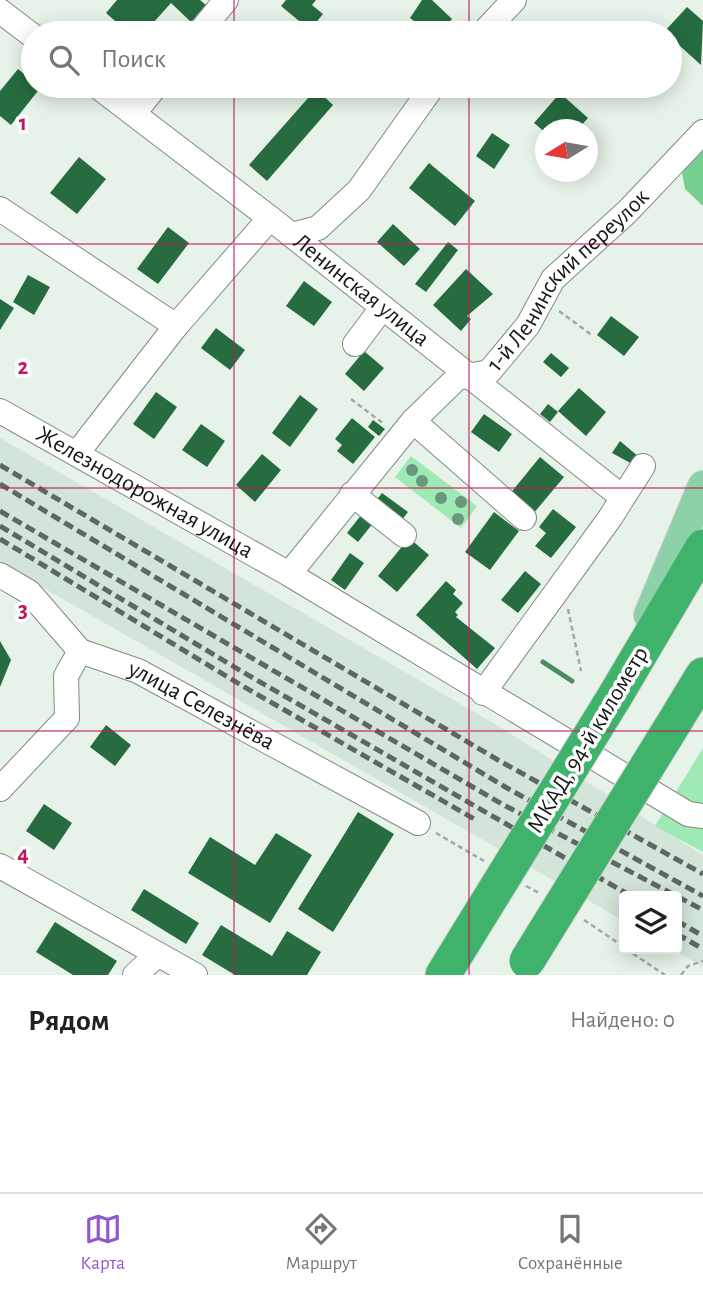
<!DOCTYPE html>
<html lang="ru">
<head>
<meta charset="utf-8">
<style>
	body { margin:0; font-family:"Alegreya Sans",sans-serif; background:#f6f6f6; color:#222 }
	.controls { position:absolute; right:21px; bottom:21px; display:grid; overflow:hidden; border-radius:7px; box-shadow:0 4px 18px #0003 }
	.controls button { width:63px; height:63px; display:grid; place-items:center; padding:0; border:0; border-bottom:2px solid #e0e0e0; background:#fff; color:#222; font:35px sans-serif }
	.compass { position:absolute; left:535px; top:119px; width:63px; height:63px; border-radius:50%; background:#fff; box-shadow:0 4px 18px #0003; rotate:259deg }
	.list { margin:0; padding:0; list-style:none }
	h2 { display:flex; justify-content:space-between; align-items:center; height:91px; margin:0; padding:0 28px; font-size:30px }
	h2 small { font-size:23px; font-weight:400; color:#767676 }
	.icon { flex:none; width:38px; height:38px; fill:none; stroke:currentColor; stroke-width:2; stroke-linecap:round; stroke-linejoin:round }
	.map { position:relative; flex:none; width:703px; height:975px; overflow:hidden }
	.search { position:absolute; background:#fff; box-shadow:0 4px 18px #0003; left:21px; right:21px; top:21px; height:77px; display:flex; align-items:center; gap:18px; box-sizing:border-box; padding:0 24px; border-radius:38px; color:#767676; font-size:26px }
	.sheet { height:217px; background:#fff }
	nav { display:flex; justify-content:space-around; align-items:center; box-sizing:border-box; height:98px; border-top:2px solid #e0e0e0; background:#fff; font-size:19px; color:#767676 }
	nav a { display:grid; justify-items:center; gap:4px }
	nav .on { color:#9057cf }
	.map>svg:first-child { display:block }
</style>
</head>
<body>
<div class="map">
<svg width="703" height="975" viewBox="0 0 703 975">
	<rect width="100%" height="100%" fill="#e7f3e9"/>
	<path fill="#d3e5d8" d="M0,438L495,724L703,855V967L672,949H677V896H624V921L0,563Z"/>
	<path fill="#9fe9b4" d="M411,456L477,506L461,528L395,477Z
		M703,748V852L655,826Z"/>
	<path fill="#74cf91" d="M703,144V206L685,189L682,173Z"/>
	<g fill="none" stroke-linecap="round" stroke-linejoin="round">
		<path stroke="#4c8c61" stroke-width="5" d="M543,662L572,681"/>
	</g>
	<path fill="#266c40" d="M117,0H200L206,5L191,22L171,3L144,33H129L106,13Z
		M286,0H316L312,5L323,14L310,30L281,6Z
		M422,0H432L452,19L441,31L436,26L429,33L406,31L414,21L410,18Z
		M687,7L703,21L701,65L670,37V33L664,32Z
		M18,69L33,81V86L41,87L11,125L0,116V91Z
		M316,89L333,105L267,181L249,165Z
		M560,93L588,118L577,130H546V133L534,123Z
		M492,133L510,145L494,169L476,156Z
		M79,157L106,179L77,214L50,193Z
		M429,163L475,201L455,226L409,188Z
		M393,224L420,249L404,266L377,242Z
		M168,227L189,243L158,284L137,269Z
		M448,242L458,250L426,292L415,284Z
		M466,269L493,294L467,316L471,319L461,331L433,305Z
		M28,275L50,287L34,315L13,302Z
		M304,281L332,302L314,326L286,306Z
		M0,299L14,308L0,330Z
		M611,316L639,337L624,356L597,335Z
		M216,328L245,350L230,370L201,348Z
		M364,351L384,368L364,391L345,374Z
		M551,353L569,368L561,377L543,362Z
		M579,388L606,412L586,436L558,411Z
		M156,392L177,407L154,439L133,424Z
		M300,395L318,409L290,447L272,433Z
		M548,404L558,412L550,422L540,414Z
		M484,414L512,434L499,452L471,432Z
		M352,418L375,437L353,464L337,451L342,445L335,439Z
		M373,420L385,429L379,436L368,427Z
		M201,424L225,441L207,467L182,450Z
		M620,441L639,457L634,465L612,453Z
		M262,454L281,470L255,502L236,485Z
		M540,457L564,477L533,514L509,495Z
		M382,493L408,512L401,521L375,502Z
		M553,509L576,527L551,558L535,546L546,533L539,527Z
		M494,512L519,531L490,570L465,552Z
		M362,514L374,522L358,542L347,533Z
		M409,538L429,555L397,592L378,576Z
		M350,553L364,563L345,590L331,580Z
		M525,571L541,584L518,613L501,600Z
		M446,581L456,590L453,594L463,603L455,612L458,615L456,617L495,648L477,669L416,615Z
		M0,641L11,660L0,687Z
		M106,725L131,745L115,766L90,747Z
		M44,804L72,823L54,850L26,831Z
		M358,812L394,834L333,932L298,909Z
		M276,833L312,855L270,923L188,873L210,837L255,865Z
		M144,889L199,923L186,944L131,910Z
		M55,922L117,961L108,975H73L36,952Z
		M221,925L272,956L287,931L321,952L307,975H235L202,955Z"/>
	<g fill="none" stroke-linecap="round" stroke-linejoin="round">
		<defs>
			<g id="minor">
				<path d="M0,11L33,36"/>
				<path d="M199,33L226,0"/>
				<path d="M483,33L514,0"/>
				<path id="s1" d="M97,86L270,218L622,497"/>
				<path d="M134,113L156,86"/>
				<path d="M0,209L176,326"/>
				<path d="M291,235L318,228L359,190L433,86"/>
				<path d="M355,344L382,308"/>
				<path id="s2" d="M0,411L289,574L688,814L703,816"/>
				<path d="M413,421L524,518"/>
				<path d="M78,452L176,326L270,218"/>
				<path d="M352,494L404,535"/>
				<path id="s3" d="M289,574L413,421L457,378L489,372L528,325L553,279L627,212L703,132"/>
				<path id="s4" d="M0,575L29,592L80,651L138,671L418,823"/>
				<path d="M483,693L610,518L643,466"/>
				<path d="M0,789L67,718L66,676L80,651"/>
				<path d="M0,866L195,975"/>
				<path d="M135,975L157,955"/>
			</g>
			<path id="major" d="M649,615L703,486"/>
			<path id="highway" d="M615,696L703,547
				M669,731L703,675
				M443,975L470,931"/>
		</defs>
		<use href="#minor" stroke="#808b82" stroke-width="26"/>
		<use href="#major" stroke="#d0d1d0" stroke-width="32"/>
		<use href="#highway" stroke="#d0d1d0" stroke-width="37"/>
		<path stroke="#a0aaa2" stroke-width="2.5" stroke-dasharray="5 3.5" stroke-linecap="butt" d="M559,311L593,336
			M351,399L384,424
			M568,609L581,671
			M436,833L484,861
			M526,886L539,893
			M584,920L624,947
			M626,949L665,975
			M681,975L688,966L703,961"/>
		<use href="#minor" stroke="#fff" stroke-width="24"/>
		<use href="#major" stroke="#8cd1a7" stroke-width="30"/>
		<use href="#highway" stroke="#3fb36c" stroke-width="35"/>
		<path stroke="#606761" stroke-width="5" stroke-dasharray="10 5" stroke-linecap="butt" d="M0,465L498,760L703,874
			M0,484L507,788L703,896
			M0,511L502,804L703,910
			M0,526L241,671L631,896
			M0,539L241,685L476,820
			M677,921L703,936
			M677,934L703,949"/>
		<defs>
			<path id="highway-bridge" d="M470,931L615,696
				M527,961L669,731"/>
		</defs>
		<use href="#highway-bridge" stroke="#d0d1d0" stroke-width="37" stroke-linecap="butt"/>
		<use href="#highway-bridge" stroke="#3fb36c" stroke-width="35"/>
	</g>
	<g fill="#69977d">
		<circle cx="412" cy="470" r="6"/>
		<circle cx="422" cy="481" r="6"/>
		<circle cx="441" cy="498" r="6"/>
		<circle cx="461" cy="502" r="6"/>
		<circle cx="458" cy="519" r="6"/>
	</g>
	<path fill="none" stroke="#c2185b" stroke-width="2" stroke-opacity="0.55" d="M234,0V33M469,0V33M234,86V975M469,86V975M0,244H703M0,488H703M0,731H703"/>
	<g text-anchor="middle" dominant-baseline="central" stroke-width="7" stroke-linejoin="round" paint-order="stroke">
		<g font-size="24" fill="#141815" stroke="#fff">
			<text stroke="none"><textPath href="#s3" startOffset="413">1-й Ленинский переулок</textPath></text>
			<text stroke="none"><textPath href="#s1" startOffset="334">Ленинская улица</textPath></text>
			<text stroke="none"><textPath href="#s2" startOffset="166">Железнодорожная улица</textPath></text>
			<text stroke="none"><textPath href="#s4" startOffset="245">улица Селезнёва</textPath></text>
			<text transform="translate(588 740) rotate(-59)">МКАД, 94-й километр</text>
		</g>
	</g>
	<g font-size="23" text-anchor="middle" font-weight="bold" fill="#c2185b" stroke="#fff" stroke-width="7" stroke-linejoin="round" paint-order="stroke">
		<text x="23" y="130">1</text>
		<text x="23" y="374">2</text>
		<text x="23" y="617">3</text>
		<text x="23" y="861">4</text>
	</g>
</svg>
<div class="controls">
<button><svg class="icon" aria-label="layers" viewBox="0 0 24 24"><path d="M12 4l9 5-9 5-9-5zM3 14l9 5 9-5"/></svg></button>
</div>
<svg class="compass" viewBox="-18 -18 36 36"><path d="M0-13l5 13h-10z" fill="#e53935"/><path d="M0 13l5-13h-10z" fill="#767676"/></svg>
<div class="search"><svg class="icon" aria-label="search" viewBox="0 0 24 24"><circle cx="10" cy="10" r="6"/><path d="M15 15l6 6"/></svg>Поиск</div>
</div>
<section class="sheet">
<h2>Рядом<small>Найдено: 0</small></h2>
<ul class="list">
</ul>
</section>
<nav>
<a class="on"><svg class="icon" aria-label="map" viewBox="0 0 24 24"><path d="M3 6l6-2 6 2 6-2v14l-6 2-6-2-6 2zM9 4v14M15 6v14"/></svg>Карта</a>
<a><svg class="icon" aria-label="directions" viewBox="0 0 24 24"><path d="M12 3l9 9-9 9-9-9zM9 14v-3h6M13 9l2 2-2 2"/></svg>Маршрут</a>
<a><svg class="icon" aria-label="saved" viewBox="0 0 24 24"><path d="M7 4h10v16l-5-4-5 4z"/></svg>Сохранённые</a>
</nav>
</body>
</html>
